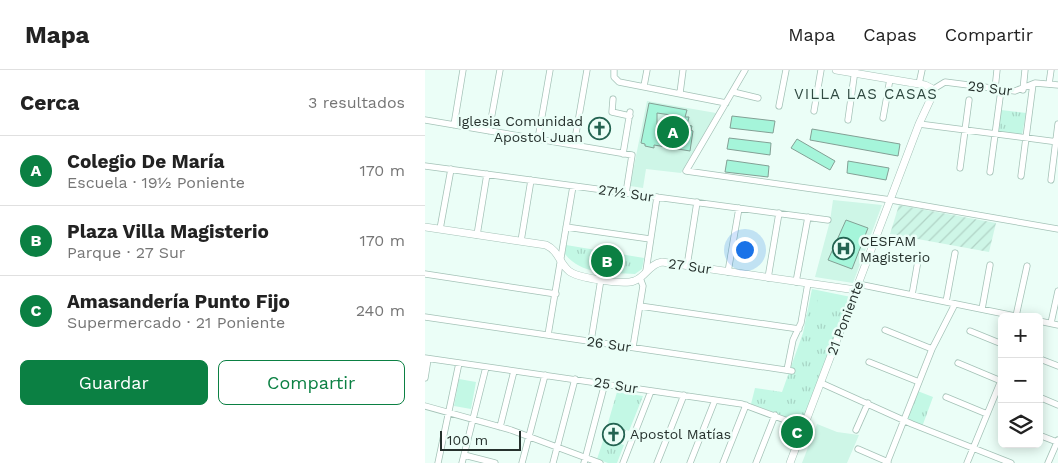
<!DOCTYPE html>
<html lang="es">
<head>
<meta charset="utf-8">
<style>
	body { margin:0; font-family:"Work Sans",sans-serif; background:#f2f2f2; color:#222 }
	.controls { position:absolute; right:15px; bottom:15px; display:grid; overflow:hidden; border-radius:8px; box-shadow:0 2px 12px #0003 }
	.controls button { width:45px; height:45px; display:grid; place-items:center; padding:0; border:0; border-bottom:1px solid #e0e0e0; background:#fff; color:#222; font:25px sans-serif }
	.scale { position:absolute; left:15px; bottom:12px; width:81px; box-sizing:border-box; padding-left:5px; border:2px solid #26312d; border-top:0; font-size:14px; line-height:18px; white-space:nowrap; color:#26312d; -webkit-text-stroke:4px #ebfef7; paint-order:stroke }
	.you { position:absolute; left:319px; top:179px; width:18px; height:18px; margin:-12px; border:4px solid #fff; border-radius:50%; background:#1a73e8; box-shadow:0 0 0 8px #1a73e833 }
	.badge { display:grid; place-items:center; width:32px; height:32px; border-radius:50%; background:#0b8043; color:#fff; font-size:16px; font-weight:700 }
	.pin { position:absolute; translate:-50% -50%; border:2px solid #fff; box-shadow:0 1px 5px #0006 }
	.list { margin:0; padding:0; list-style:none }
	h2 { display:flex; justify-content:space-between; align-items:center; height:65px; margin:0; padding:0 20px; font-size:21px }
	h2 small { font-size:16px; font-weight:400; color:#767676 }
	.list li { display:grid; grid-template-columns:32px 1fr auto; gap:15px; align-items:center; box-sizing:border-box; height:70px; padding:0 20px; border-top:1px solid #e0e0e0 }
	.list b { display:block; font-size:19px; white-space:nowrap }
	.list p { margin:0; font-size:16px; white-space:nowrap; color:#767676 }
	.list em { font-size:16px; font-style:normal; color:#767676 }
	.actions { display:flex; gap:10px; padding:15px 20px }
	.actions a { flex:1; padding:11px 0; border:1px solid #0b8043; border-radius:8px; text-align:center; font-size:18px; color:#0b8043 }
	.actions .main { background:#0b8043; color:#fff }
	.icon { flex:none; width:28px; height:28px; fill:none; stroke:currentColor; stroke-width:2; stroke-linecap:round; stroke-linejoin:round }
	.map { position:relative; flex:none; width:633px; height:393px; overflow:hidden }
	header { display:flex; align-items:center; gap:30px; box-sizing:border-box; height:70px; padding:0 25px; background:#fff; border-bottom:1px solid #e0e0e0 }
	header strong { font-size:24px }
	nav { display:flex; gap:28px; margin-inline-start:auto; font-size:18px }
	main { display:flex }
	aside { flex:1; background:#fff }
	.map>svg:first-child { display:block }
</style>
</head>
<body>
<header>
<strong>Mapa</strong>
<nav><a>Mapa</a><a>Capas</a><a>Compartir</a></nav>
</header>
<main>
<aside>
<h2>Cerca<small>3 resultados</small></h2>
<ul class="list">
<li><span class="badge">A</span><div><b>Colegio De María</b><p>Escuela · 19½ Poniente</p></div><em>170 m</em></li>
<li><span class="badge">B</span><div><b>Plaza Villa Magisterio</b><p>Parque · 27 Sur</p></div><em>170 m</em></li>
<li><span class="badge">C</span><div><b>Amasandería Punto Fijo</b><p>Supermercado · 21 Poniente</p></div><em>240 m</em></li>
</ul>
<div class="actions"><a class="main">Guardar</a><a>Compartir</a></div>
</aside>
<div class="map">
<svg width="633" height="393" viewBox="0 0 633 393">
	<defs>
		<pattern id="industrial-furrows" width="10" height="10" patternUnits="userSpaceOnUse" patternTransform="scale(1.25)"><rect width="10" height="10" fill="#cef6e7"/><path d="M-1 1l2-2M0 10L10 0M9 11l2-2" fill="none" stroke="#b1d3c6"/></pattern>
		<pattern id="grass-tufts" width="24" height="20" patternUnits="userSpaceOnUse" patternTransform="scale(1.25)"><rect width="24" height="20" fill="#c3f8e5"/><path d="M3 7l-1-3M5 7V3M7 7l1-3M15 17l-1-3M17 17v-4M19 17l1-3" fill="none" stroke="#a7d5c5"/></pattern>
	</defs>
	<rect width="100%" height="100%" fill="#ebfef7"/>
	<path fill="#cef6e7" d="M222,31L291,43L256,103L221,99L218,118L205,116Z
		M408,130L457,135L428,213L390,207L405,151Z
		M392,354L412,362L434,365L422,393H377Z"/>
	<path fill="url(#industrial-furrows)" d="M474,135L571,153L564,182L465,164Z"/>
	<path fill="url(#grass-tufts)" d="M576,40L601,43L597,65L573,62Z
		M141,175L219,188L217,199L210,204C185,203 156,205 140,184Z
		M387,219L426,227L377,353L326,334L330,318L357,322L378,263Z
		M490,320L508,327L497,357L480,350Z
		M192,322L218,326L204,361L183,353Z
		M179,368L199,375L192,393H183L172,389Z"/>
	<path fill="#c3f8e5" d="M393,225L407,227L404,251L390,250Z
		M34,309L51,312L46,339L29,336Z
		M198,327L213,334L203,358L188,352Z"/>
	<path fill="#a5f5da" stroke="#83a095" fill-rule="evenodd" d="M224,33L262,40L260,47H264L262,55L267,56L266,60L268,61L265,81L229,75V78L220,76V74L216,73ZM232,43L253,46L250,64L232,61Z
		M307,46L350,51L348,63L305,58Z
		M387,59L475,74L473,86L385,70Z
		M304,68L346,73L345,85L302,79Z
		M372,69L410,91L405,100L366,78Z
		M302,90L344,96L343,107L300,102Z
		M423,91L464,98L461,110L422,103Z
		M421,150L443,158L427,199L403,190Z
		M182,355L200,360L197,371L179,365Z"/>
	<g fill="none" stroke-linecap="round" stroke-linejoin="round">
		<defs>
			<path id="minor" d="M189,0V7L194,12L301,33
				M320,0L261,101L466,130L633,159
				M494,14L497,0
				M624,14L626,0
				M219,16L222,0
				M570,19L572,0
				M507,20L520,12L590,21L610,13L633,15
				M598,20L600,0
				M308,22L333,28
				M255,23L258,0
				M188,29L187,42L205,46
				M354,36L361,0
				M389,41L396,0
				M458,48L465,9
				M0,50L207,85L201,123
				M423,50L430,0
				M494,54L633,72
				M29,55L38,0
				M64,61L75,0
				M113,69L125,0
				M149,75L162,0
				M198,84L205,42
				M0,96L403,150
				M535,98L544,30
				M565,102L576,20
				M596,106L608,14
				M626,110L633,54
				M141,157L225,169
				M15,159L26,99
				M52,165L62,104
				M96,171L106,110
				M262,196L272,132
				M221,201L232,127
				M303,202L314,138
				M0,204L131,224
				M343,208L354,143
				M371,212L383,147
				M433,214L595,247
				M487,225L494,185
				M521,232L530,183
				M215,236L374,259
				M557,239L565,195
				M591,246L602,196
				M0,247L367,301
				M614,251L633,255
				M626,253L633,221
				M460,260L507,279
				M545,261L577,274
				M123,265L148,116
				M166,271L176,209
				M208,277L218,216L215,208
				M0,288L317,334L379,357
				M615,289L633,296
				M444,292L494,312
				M533,293L576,311
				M362,300L368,270L376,253L383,213
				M0,308L3,289
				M396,313L487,354L586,393
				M521,327L562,344
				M614,327L633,335
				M0,336L86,360L175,393
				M75,357L89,301
				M431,360L443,333
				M614,365L632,372
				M433,379L463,392
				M39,385L70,393
				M13,393L34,293
				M37,393L61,297
				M97,393L120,305
				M128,393L150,309
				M159,393L180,313
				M198,393L226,321
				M232,393L259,325
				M265,393L290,330
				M298,393L321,335
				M331,393L350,345
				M462,393L507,279L530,234
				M542,393L577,308
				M623,393L633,370"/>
			<path id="tertiary" d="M0,157L121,175C134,181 134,193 144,201C152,208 199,215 209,211C221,207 224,194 237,192L431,220
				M365,393L494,54L508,24L506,18L500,15L411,0"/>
		</defs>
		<use href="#minor" stroke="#a4c2b7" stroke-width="7"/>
		<use href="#tertiary" stroke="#a4c2b7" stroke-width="8"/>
		<use href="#minor" stroke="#fff" stroke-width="5.5"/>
		<use href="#tertiary" stroke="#fff" stroke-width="7"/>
	</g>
	<defs>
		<symbol id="church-ring" viewBox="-11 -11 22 22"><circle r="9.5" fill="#ebfef7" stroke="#236351" stroke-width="1.5"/><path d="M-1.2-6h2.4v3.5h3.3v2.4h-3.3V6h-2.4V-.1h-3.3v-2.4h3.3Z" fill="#236351"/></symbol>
		<symbol id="hospital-ring" viewBox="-11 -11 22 22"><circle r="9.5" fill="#ebfef7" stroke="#236351" stroke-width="1.5"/><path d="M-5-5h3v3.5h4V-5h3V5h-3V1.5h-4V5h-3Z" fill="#236351"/></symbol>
	</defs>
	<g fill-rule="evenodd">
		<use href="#church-ring" x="162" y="46" width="25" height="25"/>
		<use href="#hospital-ring" x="406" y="166" width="25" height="25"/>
		<use href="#church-ring" x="176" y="352" width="25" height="25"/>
	</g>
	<g text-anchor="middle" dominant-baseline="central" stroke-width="5" stroke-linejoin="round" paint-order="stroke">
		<g font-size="14" fill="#26312d" stroke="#ebfef7">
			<text transform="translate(565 18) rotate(7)">29 Sur</text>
			<text transform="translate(201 123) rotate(8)">27½ Sur</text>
			<text transform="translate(265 196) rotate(8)">27 Sur</text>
			<text transform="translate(420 248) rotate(-69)">21 Poniente</text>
			<text transform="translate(184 274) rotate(8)">26 Sur</text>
			<text transform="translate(191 315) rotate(9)">25 Sur</text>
		</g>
		<g font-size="14" fill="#26312d" stroke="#ebfef7" text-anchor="start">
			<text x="158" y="51" text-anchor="end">Iglesia Comunidad<tspan x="158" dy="16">Apostol Juan</tspan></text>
			<text x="435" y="171">CESFAM<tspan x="435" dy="16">Magisterio</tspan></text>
			<text x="205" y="364">Apostol Matías</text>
		</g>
		<g font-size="15" letter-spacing="1" fill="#304a42" stroke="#ebfef7">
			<text x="441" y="24">VILLA LAS CASAS</text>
		</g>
	</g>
</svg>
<div class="controls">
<button>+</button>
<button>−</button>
<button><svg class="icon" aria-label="layers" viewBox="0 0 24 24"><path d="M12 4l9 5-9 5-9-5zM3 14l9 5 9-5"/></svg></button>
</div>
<div class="scale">100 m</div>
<div class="you"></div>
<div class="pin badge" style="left:248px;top:62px">A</div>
<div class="pin badge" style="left:182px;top:191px">B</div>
<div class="pin badge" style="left:372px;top:362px">C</div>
</div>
</main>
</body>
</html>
